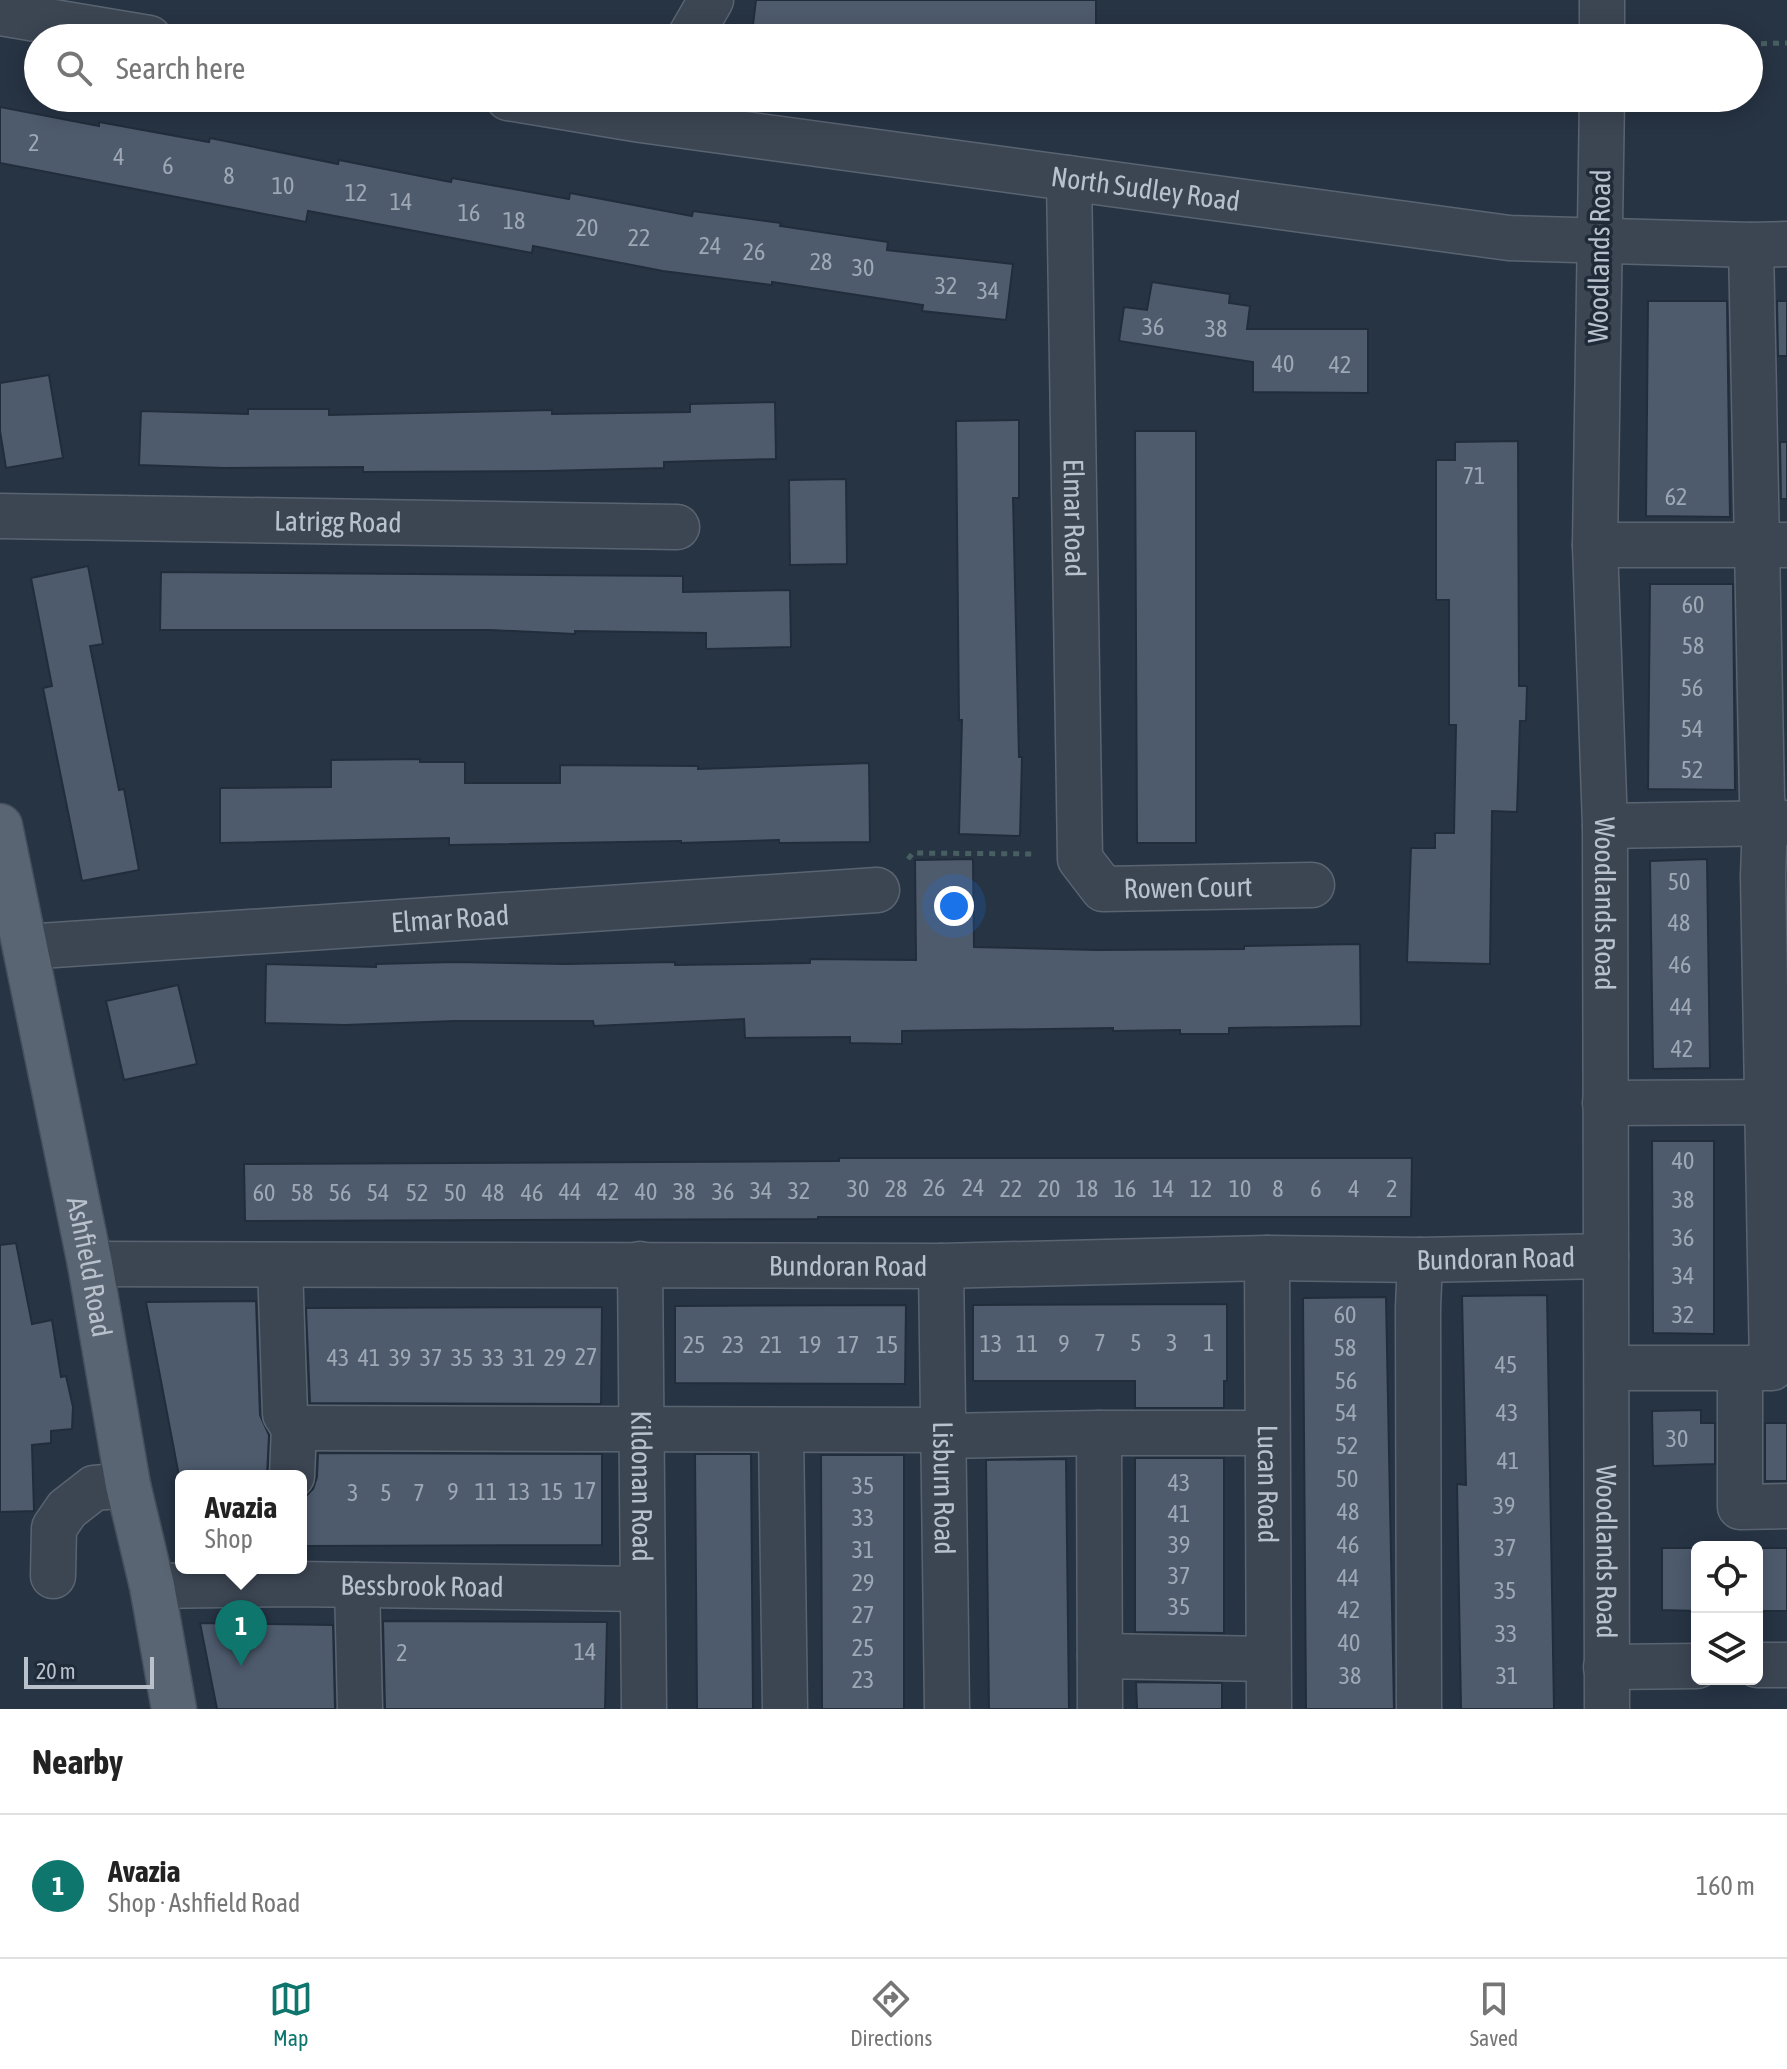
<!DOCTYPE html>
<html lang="en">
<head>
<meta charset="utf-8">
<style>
	body { margin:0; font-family:"Asap Condensed",sans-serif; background:#f2f2f2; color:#222 }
	.controls { position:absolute; right:24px; bottom:24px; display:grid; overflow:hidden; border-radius:12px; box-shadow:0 4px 20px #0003 }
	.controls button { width:72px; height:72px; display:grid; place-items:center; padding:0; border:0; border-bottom:2px solid #e0e0e0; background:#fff; color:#222; font:40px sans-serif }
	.scale { position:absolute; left:24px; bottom:20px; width:130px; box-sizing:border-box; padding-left:8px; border:4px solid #b9c1cd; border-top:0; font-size:22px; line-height:28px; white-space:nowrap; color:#b9c1cd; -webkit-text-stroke:6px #202b39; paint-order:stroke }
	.you { position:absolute; left:954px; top:906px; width:28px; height:28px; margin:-20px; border:6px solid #fff; border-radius:50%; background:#1a73e8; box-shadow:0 0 0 12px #1a73e833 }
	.badge { display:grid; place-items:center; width:52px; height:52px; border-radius:50%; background:#0f766e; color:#fff; font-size:26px; font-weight:700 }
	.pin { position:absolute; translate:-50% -66px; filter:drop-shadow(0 2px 4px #0008) }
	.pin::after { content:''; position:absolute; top:42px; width:28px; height:24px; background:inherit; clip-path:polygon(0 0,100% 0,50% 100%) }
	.popup { position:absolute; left:175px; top:1470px; width:132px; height:104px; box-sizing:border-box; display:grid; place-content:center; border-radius:12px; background:#fff; filter:drop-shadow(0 2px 6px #0005); font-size:26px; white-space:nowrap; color:#767676 }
	.popup b { font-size:30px; color:#222 }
	.popup::after { content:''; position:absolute; left:50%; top:100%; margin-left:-16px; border:16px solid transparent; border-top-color:#fff }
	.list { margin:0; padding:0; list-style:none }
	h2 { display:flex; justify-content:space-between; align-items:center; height:104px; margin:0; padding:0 32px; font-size:34px }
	h2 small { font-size:26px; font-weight:400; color:#767676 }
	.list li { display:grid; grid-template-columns:52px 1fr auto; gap:24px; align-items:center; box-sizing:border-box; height:144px; padding:0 32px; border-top:2px solid #e0e0e0 }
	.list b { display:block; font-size:30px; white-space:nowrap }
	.list p { margin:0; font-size:26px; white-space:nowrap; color:#767676 }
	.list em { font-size:26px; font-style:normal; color:#767676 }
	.icon { flex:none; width:44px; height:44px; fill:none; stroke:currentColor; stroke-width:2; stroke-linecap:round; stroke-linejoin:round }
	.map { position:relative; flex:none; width:1787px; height:1709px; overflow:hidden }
	.search { position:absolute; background:#fff; box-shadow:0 4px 20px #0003; left:24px; right:24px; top:24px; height:88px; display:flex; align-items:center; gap:20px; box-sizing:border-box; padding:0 28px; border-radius:44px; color:#767676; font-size:30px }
	.sheet { height:248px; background:#fff }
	nav { display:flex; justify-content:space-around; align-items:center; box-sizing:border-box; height:112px; border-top:2px solid #e0e0e0; background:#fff; font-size:22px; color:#767676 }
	nav a { display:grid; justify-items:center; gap:4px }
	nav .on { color:#0f766e }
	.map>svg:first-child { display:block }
</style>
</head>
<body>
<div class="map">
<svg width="1787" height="1709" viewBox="0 0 1787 1709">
	<rect width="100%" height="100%" fill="#273444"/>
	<path fill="#4e5b6d" stroke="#222d3b" stroke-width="2" d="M756,0H1096V36L788,38L752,33Z
		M0,107L99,126V122L209,142L210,138L338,164L339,160L451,182L452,178L569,199L570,193L692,216L693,211L781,223L780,226L888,242L887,250L1013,264L1006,320L922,311L923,305L772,282V285L663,271L533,246L532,253L308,211L306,222L0,163Z
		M1152,282L1230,294L1229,303L1250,306L1247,329H1368V393L1253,392V362L1119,341L1124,307L1147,310Z
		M1648,301H1727L1730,517L1646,516Z
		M1777,301H1787V356H1778Z
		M49,375L63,458L6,468L0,431V383Z
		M775,402L776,459L664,462V468L545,471L363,472V467L224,468L139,465L141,411L248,414V409H329V415L552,410V414L690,412V404Z
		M1019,420V498H1013L1019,757H1022L1020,836L959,834L962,720H959L956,421Z
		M1135,431H1196V843H1137Z
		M1518,441L1519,686H1527L1526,721H1520L1517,812L1492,811L1490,964L1407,962L1411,848H1435V833H1454L1456,725H1449V600H1436V460H1455V442Z
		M1780,442H1787V499H1781Z
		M846,479L847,564L790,565L789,480Z
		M88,566L103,644L90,646L119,790L124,789L139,870L82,881L43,688L52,686L31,578Z
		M161,572L683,576V592L790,590L791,647L706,649V633L575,631V634L490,630H160Z
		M1650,584H1733L1735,790L1648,789Z
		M420,759V762H465V783H560V765L698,766V769L869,763L870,842L779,843V840L681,843V841L449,845V838L220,843V788L331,787V760Z
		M973,859L974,947L1097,950L1244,949V946L1360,944L1361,1026L1229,1028V1034H1180V1030L1113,1031V1028L902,1031V1044L850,1043V1037L745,1038L744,1019L594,1026L593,1021H454L345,1025L265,1023L266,964L376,967V964L454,962L565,964L675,962V965L810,963V959L916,960L915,860Z
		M1707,859L1710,1068L1653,1069L1650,861Z
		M178,985L197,1064L124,1080L106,1001Z
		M1652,1141H1714V1334L1653,1333Z
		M839,1158H1412L1411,1217H818V1219L245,1221L244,1164L839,1161Z
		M16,1243L32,1324L52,1320L61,1377L66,1376L73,1407L72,1429L51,1431V1443L32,1445L34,1511L0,1512V1245Z
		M1547,1295L1554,1709H1461L1457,1484L1466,1485L1462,1296Z
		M1386,1297L1394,1709H1306L1303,1298Z
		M256,1301L260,1415L269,1435L267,1476H179L146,1302Z
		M1227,1304V1381H1224V1408H1135V1381H973V1305Z
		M906,1305L905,1384L675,1383V1306Z
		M602,1307L601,1404L310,1403L306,1308Z
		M1701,1410V1423H1715V1464L1653,1466L1652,1411Z
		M1765,1423H1787V1481H1765Z
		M318,1453L602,1454V1545L304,1546V1498L313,1489L317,1477Z
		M695,1454H751L753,1709H697Z
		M821,1455H904V1709H822Z
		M1135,1458H1224V1633L1135,1632Z
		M1066,1459L1069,1709H989L986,1460Z
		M1662,1548H1697V1611L1662,1610Z
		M1757,1548H1787V1611H1757Z
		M383,1621L607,1622L605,1709H385Z
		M200,1623L333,1625L335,1709H217Z
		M1136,1682L1222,1683V1709H1137Z"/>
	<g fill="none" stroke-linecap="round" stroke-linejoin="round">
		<defs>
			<g id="minor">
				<path d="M1602,0V38"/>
				<path d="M0,13L149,38"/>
				<path d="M689,38L711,0"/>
				<path id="s1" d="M508,98L641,120L1509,238L1751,245L1787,244"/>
				<path id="s2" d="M1602,98L1595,545L1605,826L1607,1709"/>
				<path id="s3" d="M1069,178L1080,859L1103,889L1312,885"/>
				<path d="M1751,245L1762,798L1765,823L1763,876L1772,1368"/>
				<path id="s4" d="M0,516L677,527"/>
				<path d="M1595,545H1785"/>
				<path d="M1605,826L1787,823"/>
				<path id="s5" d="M25,947L877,890"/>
				<path d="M1605,1103L1787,1102"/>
				<path id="s6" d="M1267,1258L1269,1709"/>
				<path id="s7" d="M90,1264L941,1266L1267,1258L1420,1260L1606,1256"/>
				<path id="s8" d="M640,1264L644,1709"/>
				<path d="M280,1266L285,1414L294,1428L292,1476"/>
				<path id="s9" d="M941,1266L947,1709"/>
				<path d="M1607,1368H1769"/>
				<path d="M1740,1369V1507L1787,1506"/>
				<path d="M294,1428L945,1430"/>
				<path d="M781,1431L785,1709"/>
				<path d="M945,1436L1099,1433"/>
				<path d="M53,1576L54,1528L67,1509L94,1488L128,1485"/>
				<path d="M357,1585L360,1709"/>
				<path id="s10" d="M152,1586L294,1584L642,1589"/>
				<path d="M1100,1656L1268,1659"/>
				<path d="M1757,1665H1787"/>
				<path d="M1606,1667L1697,1666"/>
				<path d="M1100,1709L1099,1433H1267"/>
				<path d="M1419,1709L1418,1308L1420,1260"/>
			</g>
			<g id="major">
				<path id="s11" d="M0,826L90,1264L128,1485L152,1586L174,1709"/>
			</g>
		</defs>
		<use href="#minor" stroke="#5a6471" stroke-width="47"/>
		<use href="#major" stroke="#454f5d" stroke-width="47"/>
		<path stroke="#485f61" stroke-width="5" stroke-dasharray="6 6" stroke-linecap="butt" d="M1749,44L1787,43
			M908,859L913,853L1035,854"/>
		<use href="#minor" stroke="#3c4653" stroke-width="44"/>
		<use href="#major" stroke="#5a6573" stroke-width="44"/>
	</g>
	<g text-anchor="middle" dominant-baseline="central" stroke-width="7" stroke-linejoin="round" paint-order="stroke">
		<g font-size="24" fill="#9ea8b5">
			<text x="34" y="142">2</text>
			<text x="119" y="156">4</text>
			<text x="168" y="165">6</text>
			<text x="229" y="175">8</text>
			<text x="283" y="185">10</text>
			<text x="356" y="192">12</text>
			<text x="401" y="201">14</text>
			<text x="469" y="212">16</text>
			<text x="514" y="220">18</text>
			<text x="587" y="227">20</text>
			<text x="639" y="237">22</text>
			<text x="710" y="245">24</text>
			<text x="754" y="251">26</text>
			<text x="821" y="261">28</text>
			<text x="863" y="267">30</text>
			<text x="946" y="285">32</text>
			<text x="988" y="290">34</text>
			<text x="1153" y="326">36</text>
			<text x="1216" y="328">38</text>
			<text x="1283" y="363">40</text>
			<text x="1340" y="364">42</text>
			<text x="1474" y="475">71</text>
			<text x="1676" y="496">62</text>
			<text x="1693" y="604">60</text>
			<text x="1693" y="645">58</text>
			<text x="1692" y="687">56</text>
			<text x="1692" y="728">54</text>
			<text x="1692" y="769">52</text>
			<text x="1679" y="881">50</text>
			<text x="1679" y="922">48</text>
			<text x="1680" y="964">46</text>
			<text x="1681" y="1006">44</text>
			<text x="1682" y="1048">42</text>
			<text x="1683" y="1160">40</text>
			<text x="934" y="1187">26</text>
			<text x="973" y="1187">24</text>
			<text x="858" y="1188">30</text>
			<text x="896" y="1188">28</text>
			<text x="1011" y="1188">22</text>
			<text x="1049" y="1188">20</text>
			<text x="1087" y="1188">18</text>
			<text x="1125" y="1188">16</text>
			<text x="1163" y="1188">14</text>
			<text x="1201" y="1188">12</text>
			<text x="1240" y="1188">10</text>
			<text x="1278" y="1188">8</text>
			<text x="1316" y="1188">6</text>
			<text x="1354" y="1188">4</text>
			<text x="1392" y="1188">2</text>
			<text x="761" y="1190">34</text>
			<text x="799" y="1190">32</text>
			<text x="570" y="1191">44</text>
			<text x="608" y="1191">42</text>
			<text x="646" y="1191">40</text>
			<text x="684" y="1191">38</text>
			<text x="723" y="1191">36</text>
			<text x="264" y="1192">60</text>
			<text x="302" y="1192">58</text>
			<text x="340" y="1192">56</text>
			<text x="378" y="1192">54</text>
			<text x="417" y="1192">52</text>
			<text x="455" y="1192">50</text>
			<text x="493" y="1192">48</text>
			<text x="532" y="1192">46</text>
			<text x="1683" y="1199">38</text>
			<text x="1683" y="1237">36</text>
			<text x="1683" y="1275">34</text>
			<text x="1345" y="1314">60</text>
			<text x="1683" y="1314">32</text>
			<text x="1100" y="1342">7</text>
			<text x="1136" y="1342">5</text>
			<text x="1172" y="1342">3</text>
			<text x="1209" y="1342">1</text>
			<text x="991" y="1343">13</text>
			<text x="1027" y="1343">11</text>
			<text x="1064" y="1343">9</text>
			<text x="694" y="1344">25</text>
			<text x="733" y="1344">23</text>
			<text x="771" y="1344">21</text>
			<text x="810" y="1344">19</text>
			<text x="848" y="1344">17</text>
			<text x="887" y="1344">15</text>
			<text x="1345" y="1347">58</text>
			<text x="586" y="1356">27</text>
			<text x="338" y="1357">43</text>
			<text x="369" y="1357">41</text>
			<text x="400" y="1357">39</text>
			<text x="431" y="1357">37</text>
			<text x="462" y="1357">35</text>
			<text x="493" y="1357">33</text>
			<text x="524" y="1357">31</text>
			<text x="555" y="1357">29</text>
			<text x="1506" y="1364">45</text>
			<text x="1346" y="1380">56</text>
			<text x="1346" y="1412">54</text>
			<text x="1507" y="1412">43</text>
			<text x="1677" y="1438">30</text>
			<text x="1347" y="1445">52</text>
			<text x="1508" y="1460">41</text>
			<text x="1347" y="1478">50</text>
			<text x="1179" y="1482">43</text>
			<text x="863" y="1485">35</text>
			<text x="585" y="1490">17</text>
			<text x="453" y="1491">9</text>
			<text x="486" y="1491">11</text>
			<text x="519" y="1491">13</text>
			<text x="552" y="1491">15</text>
			<text x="353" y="1492">3</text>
			<text x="386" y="1492">5</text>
			<text x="419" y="1492">7</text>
			<text x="1504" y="1505">39</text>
			<text x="1348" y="1511">48</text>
			<text x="1179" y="1513">41</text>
			<text x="863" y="1517">33</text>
			<text x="1179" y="1544">39</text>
			<text x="1348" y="1544">46</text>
			<text x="1505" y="1547">37</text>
			<text x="863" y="1549">31</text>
			<text x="1179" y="1575">37</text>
			<text x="1348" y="1577">44</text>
			<text x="863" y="1582">29</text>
			<text x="1505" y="1590">35</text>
			<text x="1179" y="1606">35</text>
			<text x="1349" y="1609">42</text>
			<text x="863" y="1614">27</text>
			<text x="1506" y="1633">33</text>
			<text x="1349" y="1642">40</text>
			<text x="863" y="1647">25</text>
			<text x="585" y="1651">14</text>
			<text x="402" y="1652">2</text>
			<text x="1350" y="1675">38</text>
			<text x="1507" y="1675">31</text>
			<text x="863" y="1679">23</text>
		</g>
		<g font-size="28" fill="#b9c1cd" stroke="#202b39">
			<text stroke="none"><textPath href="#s1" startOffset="644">North Sudley Road</textPath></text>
			<text transform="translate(1599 256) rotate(-89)">Woodlands Road</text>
			<text stroke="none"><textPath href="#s3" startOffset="340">Elmar Road</textPath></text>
			<text stroke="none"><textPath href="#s4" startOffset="338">Latrigg Road</textPath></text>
			<text stroke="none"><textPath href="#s3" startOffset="804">Rowen Court</textPath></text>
			<text stroke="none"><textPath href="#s2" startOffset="806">Woodlands Road</textPath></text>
			<text stroke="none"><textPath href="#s5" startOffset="426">Elmar Road</textPath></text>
			<text stroke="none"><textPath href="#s7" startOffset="1406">Bundoran Road</textPath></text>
			<text stroke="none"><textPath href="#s7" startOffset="758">Bundoran Road</textPath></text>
			<text stroke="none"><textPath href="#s11" startOffset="450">Ashfield Road</textPath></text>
			<text stroke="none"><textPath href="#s6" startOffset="226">Lucan Road</textPath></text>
			<text stroke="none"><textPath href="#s8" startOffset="222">Kildonan Road</textPath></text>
			<text stroke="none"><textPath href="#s9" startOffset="222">Lisburn Road</textPath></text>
			<text stroke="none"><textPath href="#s2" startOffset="1454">Woodlands Road</textPath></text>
			<text stroke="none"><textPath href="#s10" startOffset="270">Bessbrook Road</textPath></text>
		</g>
	</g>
</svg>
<div class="controls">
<button><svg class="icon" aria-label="locate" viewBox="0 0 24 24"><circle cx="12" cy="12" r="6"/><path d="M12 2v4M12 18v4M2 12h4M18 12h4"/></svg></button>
<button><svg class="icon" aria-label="layers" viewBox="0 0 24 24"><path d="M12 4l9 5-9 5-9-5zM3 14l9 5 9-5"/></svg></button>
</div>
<div class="scale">20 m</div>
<div class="you"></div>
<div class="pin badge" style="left:241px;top:1666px">1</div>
<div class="popup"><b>Avazia</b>Shop</div>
<div class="search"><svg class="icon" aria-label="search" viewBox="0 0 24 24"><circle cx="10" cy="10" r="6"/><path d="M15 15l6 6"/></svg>Search here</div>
</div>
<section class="sheet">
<h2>Nearby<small></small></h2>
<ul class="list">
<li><span class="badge">1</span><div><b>Avazia</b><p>Shop · Ashfield Road</p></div><em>160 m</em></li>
</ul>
</section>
<nav>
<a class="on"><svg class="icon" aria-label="map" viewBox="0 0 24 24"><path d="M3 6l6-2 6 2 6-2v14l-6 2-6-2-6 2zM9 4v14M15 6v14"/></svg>Map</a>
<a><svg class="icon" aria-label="directions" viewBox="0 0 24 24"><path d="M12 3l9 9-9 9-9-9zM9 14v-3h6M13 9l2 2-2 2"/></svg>Directions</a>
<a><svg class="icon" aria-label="saved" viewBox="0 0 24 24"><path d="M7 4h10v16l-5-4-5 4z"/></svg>Saved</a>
</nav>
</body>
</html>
